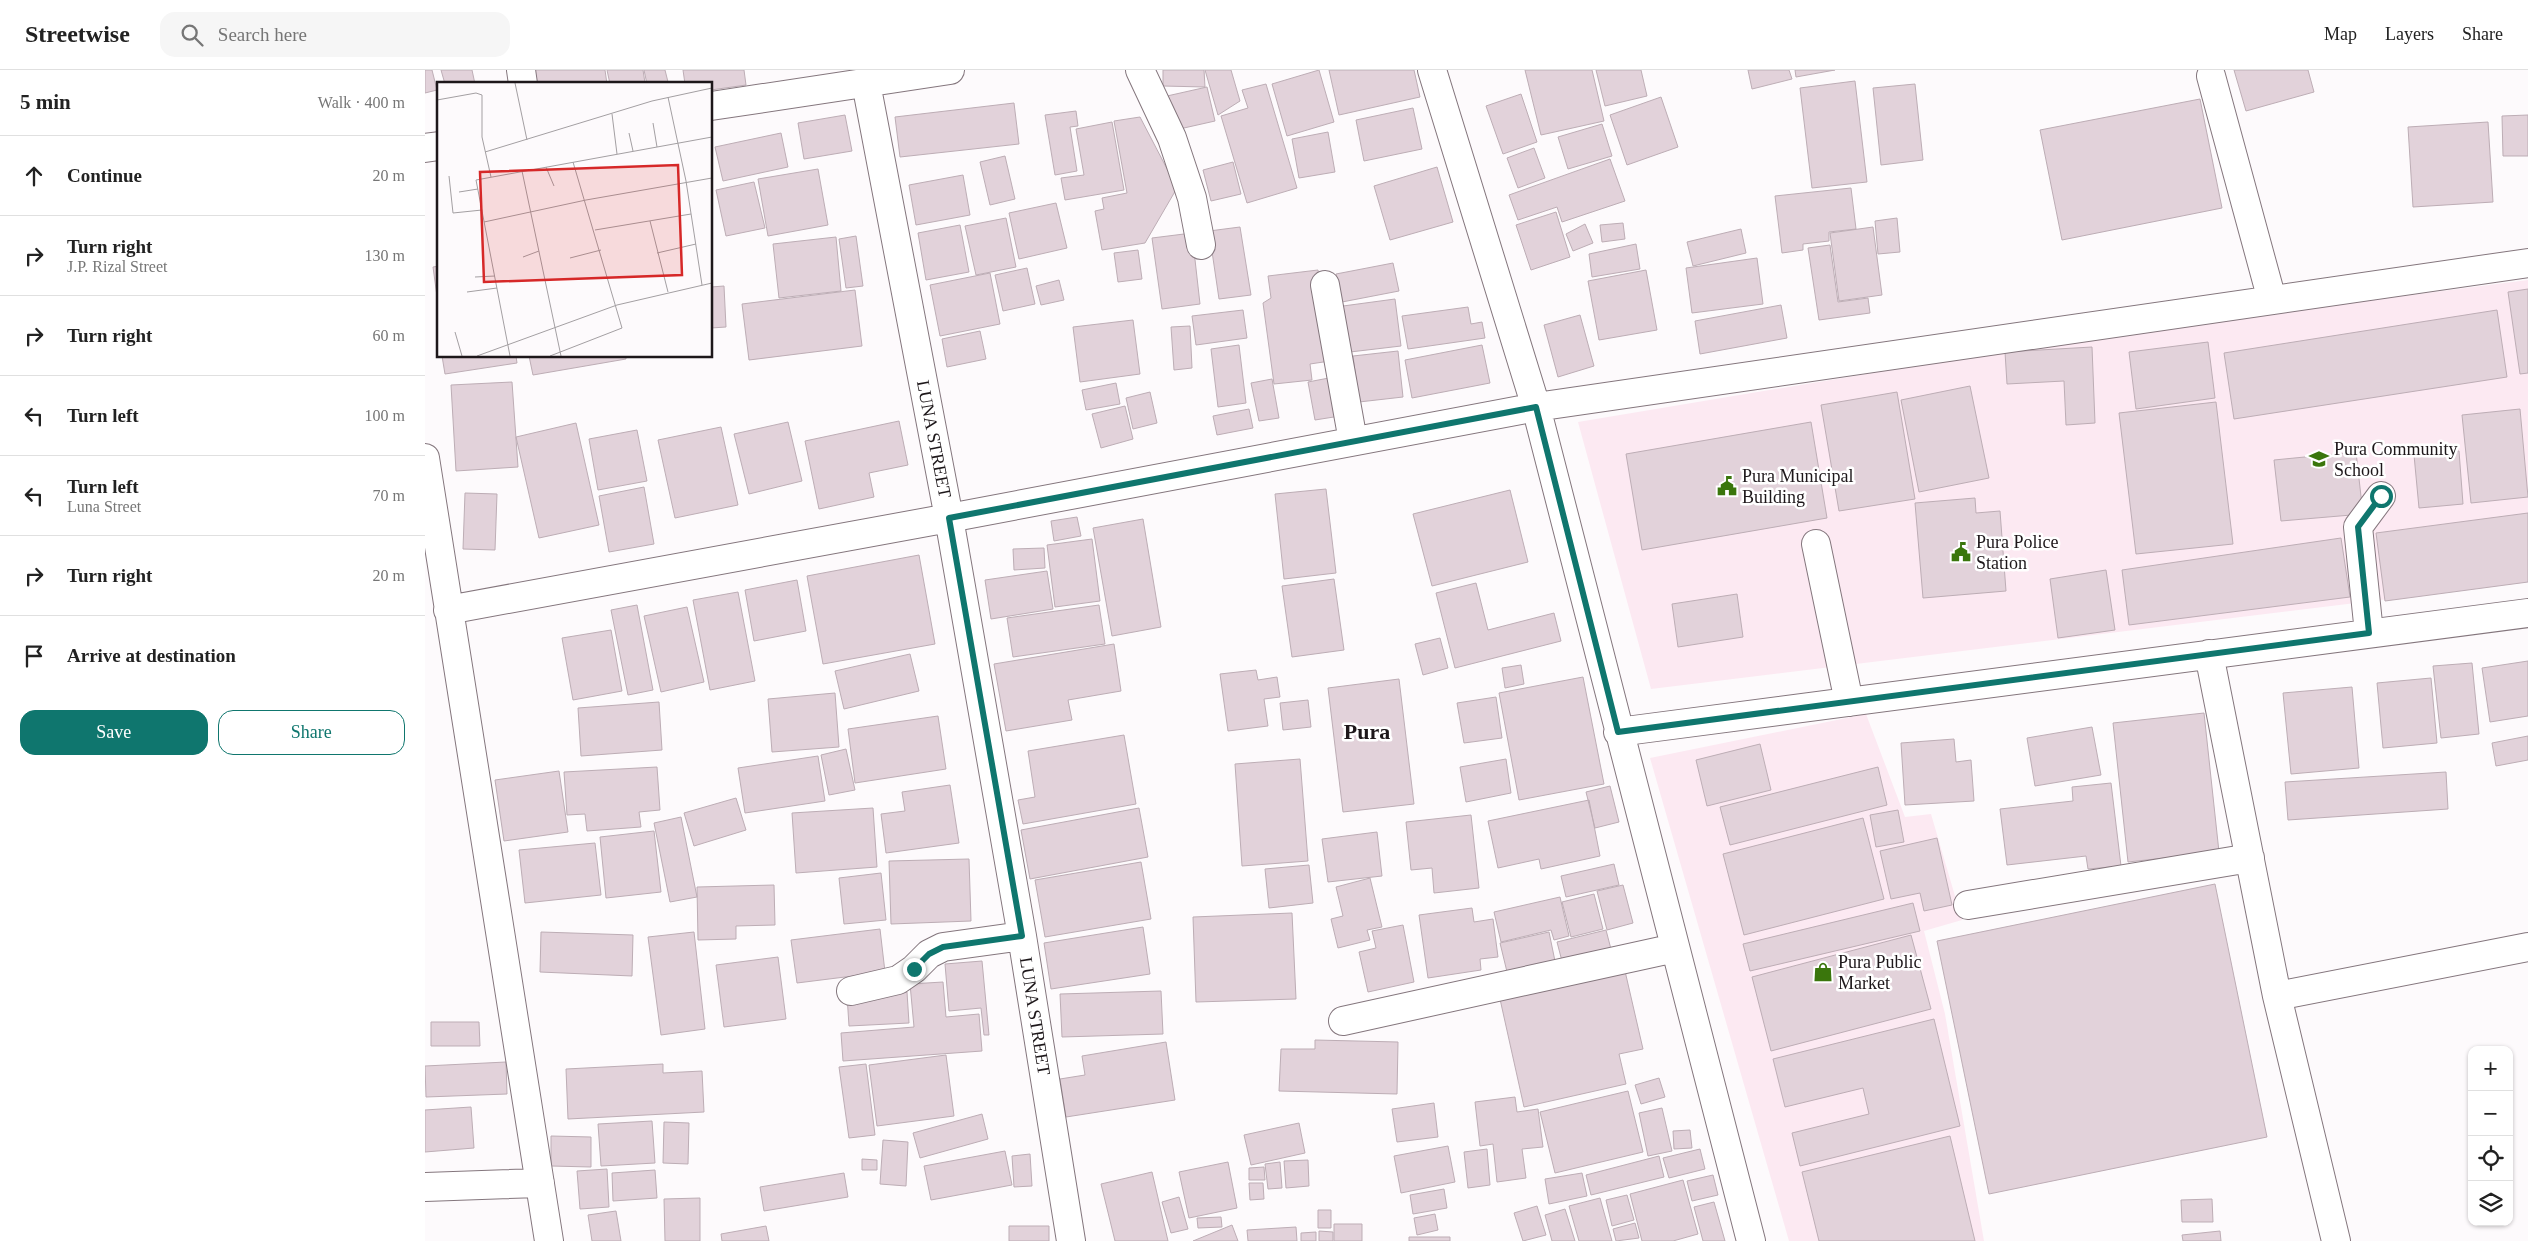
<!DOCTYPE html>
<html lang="en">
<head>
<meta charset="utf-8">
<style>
	body { margin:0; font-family:"Times New Roman",serif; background:#f6f6f6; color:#222 }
	.controls { position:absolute; right:15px; bottom:15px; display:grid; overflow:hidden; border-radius:10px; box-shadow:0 1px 4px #0004 }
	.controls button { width:45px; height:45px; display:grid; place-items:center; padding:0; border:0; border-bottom:1px solid #e0e0e0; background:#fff; color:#222; font:25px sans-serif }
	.stop { position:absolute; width:15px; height:15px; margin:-11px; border:4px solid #0f766e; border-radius:50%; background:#fff }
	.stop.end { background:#0f766e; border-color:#fff; box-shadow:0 1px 5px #0008 }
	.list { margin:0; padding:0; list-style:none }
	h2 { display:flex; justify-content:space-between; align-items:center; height:65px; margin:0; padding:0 20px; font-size:21px }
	h2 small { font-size:16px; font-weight:400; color:#767676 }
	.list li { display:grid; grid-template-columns:32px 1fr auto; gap:15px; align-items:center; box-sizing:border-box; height:80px; padding:0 20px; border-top:1px solid #e0e0e0 }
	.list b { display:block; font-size:19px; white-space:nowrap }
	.list p { margin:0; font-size:16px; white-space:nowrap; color:#767676 }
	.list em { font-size:16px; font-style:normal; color:#767676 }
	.actions { display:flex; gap:10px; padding:15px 20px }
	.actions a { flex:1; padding:11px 0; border:1px solid #0f766e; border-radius:15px; text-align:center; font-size:18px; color:#0f766e }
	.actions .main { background:#0f766e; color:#fff }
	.icon { flex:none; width:28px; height:28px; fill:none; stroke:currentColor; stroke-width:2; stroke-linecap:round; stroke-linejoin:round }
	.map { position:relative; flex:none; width:2103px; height:1171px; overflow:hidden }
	header { display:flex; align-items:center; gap:30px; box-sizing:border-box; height:70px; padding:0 25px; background:#fff; border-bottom:1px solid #e0e0e0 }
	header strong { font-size:24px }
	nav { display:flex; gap:28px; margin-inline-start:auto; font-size:18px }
	.search { width:350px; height:45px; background:#f6f6f6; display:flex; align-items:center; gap:12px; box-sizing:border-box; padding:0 18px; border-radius:15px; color:#767676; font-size:19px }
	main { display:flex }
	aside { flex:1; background:#fff }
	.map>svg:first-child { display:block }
</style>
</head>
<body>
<header>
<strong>Streetwise</strong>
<div class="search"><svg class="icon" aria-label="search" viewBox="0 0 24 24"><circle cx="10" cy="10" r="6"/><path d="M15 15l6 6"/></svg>Search here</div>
<nav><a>Map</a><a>Layers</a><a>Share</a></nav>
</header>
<main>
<aside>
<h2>5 min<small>Walk · 400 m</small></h2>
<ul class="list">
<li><svg class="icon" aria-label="ahead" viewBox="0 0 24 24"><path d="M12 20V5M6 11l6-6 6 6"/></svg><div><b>Continue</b></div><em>20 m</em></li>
<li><svg class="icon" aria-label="right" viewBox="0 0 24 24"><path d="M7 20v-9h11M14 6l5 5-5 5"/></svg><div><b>Turn right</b><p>J.P. Rizal Street</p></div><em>130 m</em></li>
<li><svg class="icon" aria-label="right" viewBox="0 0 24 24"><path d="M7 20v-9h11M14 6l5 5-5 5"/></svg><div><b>Turn right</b></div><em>60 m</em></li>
<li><svg class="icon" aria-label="left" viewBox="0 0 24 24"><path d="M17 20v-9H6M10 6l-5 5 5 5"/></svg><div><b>Turn left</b></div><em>100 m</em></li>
<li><svg class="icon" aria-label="left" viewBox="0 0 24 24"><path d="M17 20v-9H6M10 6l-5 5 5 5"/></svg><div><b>Turn left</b><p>Luna Street</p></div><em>70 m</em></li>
<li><svg class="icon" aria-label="right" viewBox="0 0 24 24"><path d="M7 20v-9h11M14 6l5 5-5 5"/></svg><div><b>Turn right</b></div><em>20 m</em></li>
<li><svg class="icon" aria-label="arrive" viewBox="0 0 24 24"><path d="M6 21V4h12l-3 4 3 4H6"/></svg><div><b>Arrive at destination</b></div></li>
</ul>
<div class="actions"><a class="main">Save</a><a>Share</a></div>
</aside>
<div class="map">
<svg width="2103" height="1171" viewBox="0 0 2103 1171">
	<rect width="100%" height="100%" fill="#fdfafc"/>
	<path fill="#fce9f2" d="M2103,210V512L1226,619L1153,352L1675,265Z
		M1441,644L1480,747L1506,744L1537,850L1499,861L1520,944L1559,1171H1364L1225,688Z"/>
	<path fill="#e2d2da" stroke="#bdadb5" d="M0,0H7L12,20L0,23Z
		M16,0H47L50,14H20Z
		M109,0H180L182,14H111Z
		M182,0H218L220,13L185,14Z
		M219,0H240L243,12L222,14Z
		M258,0H319L321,15L286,20V14H260Z
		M738,0H779L780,17L738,16Z
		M780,0H806L815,31L793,45Z
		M894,0L909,52L862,66L847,14Z
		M904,0H989L995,27L914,45Z
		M1100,0H1167L1179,51L1116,65Z
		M1171,0H1216L1222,26L1180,36Z
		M1323,0H1364L1367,9L1327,19Z
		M1370,0H1410L1371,7Z
		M1809,0H1883L1889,22L1821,41Z
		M1430,11L1442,112L1387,118L1375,18Z
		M841,14L872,118L822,133L796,46L823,38L817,20Z
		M1490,14L1498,90L1456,95L1448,18Z
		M782,17L790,51L750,60L742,26Z
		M1096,24L1112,72L1078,84L1061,36Z
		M1236,27L1253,77L1202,95L1185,45Z
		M1775,29L1797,138L1637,170L1615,60Z
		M589,33L594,74L475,87L470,47Z
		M988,38L997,79L939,91L931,50Z
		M651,41L653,56L645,57L652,101L630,105L620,45Z
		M420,45L427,81L379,89L373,53Z
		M2103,45V86H2078L2077,46Z
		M715,47L752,118L720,173L677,180L670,141L679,139L677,128L702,123L689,51Z
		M687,52L699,120L640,130L636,108L659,105L651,59Z
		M2063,52L2068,132L1988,137L1983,57Z
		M1177,54L1187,86L1143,99L1133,67Z
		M903,62L910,102L874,108L867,69Z
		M356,63L363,97L298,111L290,77Z
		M1109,78L1120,108L1093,118L1082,88Z
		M580,86L590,129L565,135L555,92Z
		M1185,89L1200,131L1137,152L1132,137L1093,150L1084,125Z
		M808,92L816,124L786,131L778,100Z
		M1012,97L1028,152L965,170L949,116Z
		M393,99L403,155L343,166L333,109Z
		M538,105L545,145L491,155L484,115Z
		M329,112L340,158L301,166L291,120Z
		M1426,118L1431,159L1404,162V171L1378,174V180L1357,183L1350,126Z
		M631,133L642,178L594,189L584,143Z
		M1131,142L1145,187L1106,200L1091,155Z
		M581,148L591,197L551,205L540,156Z
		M1472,148L1475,182L1453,184L1450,151Z
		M1198,153L1200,169L1177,172L1175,155Z
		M1160,154L1168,173L1148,181L1141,164Z
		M535,155L544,202L501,210L493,163Z
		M815,157L826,225L794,229L784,161Z
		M1448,157L1457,225L1414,231L1405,163Z
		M1316,159L1321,183L1268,196L1262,172Z
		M767,163L775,234L737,239L727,168Z
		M431,166L438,216L421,218L414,169Z
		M411,167L416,221L354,228L348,174Z
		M1211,174L1215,199L1167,207L1164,184Z
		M1405,175L1413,232L1443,228L1445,243L1394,250L1383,178Z
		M713,180L717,209L693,212L689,183Z
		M1332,188L1338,234L1267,243L1261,198Z
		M968,193L974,221L917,232L911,204Z
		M14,196V241L8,197Z
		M602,198L610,234L578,241L570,205Z
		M893,200L905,291L885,294L887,310L849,314L838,233L846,228L843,206Z
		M1221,200L1232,260L1174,270L1163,211Z
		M565,203L575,254L515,266L505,215Z
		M634,210L639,230L616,235L611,216Z
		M299,216L301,257L286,258V217Z
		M2103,219V303L2095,304L2083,222Z
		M430,220L437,276L324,290L317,234Z
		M970,229L976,276L925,282L918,236Z
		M1356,235L1362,268L1275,284L1270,251Z
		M1043,237L1046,254L1057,252L1060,268L983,279L977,246Z
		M818,240L822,268L771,275L767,246Z
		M2072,240L2082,307L1809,349L1799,283Z
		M1155,245L1169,296L1133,307L1119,255Z
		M708,250L715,304L655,312L648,257Z
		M765,256L767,298L749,300L746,257Z
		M555,261L561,289L522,297L517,269Z
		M1783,272L1790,328L1711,339L1704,282Z
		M814,275L821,333L793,337L786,279Z
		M1057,275L1065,313L987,328L980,290Z
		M1667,277L1670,353L1641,355L1639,311L1582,314L1580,282Z
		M973,281L978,327L934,332L928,286Z
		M17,286H91L92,293L20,304Z
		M104,286H201V289L108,305Z
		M909,307L915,346L890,350L883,312Z
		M847,309L854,348L834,351L826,313Z
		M87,312L93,397L31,401L26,315Z
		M691,313L695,334L661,340L657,320Z
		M1545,316L1564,408L1494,422L1476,330Z
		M725,322L732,353L708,359L701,328Z
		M1472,322L1490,429L1414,441L1396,335Z
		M1791,332L1808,474L1711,484L1694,343Z
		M700,336L708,369L676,378L667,344Z
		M824,339L828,358L792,365L788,346Z
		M2095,339L2103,427L2046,433L2037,345Z
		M474,351L483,395L444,403L449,427L394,439L380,371Z
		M363,352L377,411L324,424L309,364Z
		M1386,352L1402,448L1217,480L1201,384Z
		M151,353L174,455L114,468L91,367Z
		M296,357L313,435L250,448L233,370Z
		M212,360L222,411L173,420L164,369Z
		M2034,381L2038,434L1994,438L1989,385Z
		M1931,382L1938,444L1856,451L1849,390Z
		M219,417L229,474L184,482L174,426Z
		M901,419L911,503L859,509L850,424Z
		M1085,420L1103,492L1007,516L988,444Z
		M40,423L72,424L70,480L38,479Z
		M1550,428L1551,443L1575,441L1581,521L1498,528L1490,433Z
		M2103,443V512L1960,531L1951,463Z
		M652,447L656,466L629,471L626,451Z
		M718,449L736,557L687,566L668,458Z
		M1916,468L1925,527L1704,555L1697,500Z
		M667,469L675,531L630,537L622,475Z
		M619,478L620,498L589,500L588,479Z
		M494,485L510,574L398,594L382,506Z
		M1681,500L1690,560L1633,568L1625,509Z
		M622,501L628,539L566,549L560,510Z
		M909,509L919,580L867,587L857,516Z
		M372,510L381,561L329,571L320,520Z
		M1051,513L1063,560L1129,543L1136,571L1030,598L1011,523Z
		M313,522L330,611L285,620L268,530Z
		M1312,524L1318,567L1253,577L1247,534Z
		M212,535L228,620L203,625L186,540Z
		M674,535L680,574L588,587L582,548Z
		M262,537L279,612L236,622L219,546Z
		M186,560L197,621L148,630L137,568Z
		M1015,568L1023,598L998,605L990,574Z
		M689,574L696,621L643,630L647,650L581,661L569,594Z
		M485,584L494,621L419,639L410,601Z
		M2103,591V646L2065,652L2057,598Z
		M2047,593L2054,664L2016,668L2008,596Z
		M1096,595L1099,614L1080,618L1077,598Z
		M831,600L833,610L852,607L855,627L839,629L843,656L803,661L795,604Z
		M1158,607L1179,714L1094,730L1074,623Z
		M2006,608L2012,673L1958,678L1952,613Z
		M974,609L989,734L918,742L903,618Z
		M1927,617L1934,698L1866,704L1858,623Z
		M410,623L414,677L347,682L343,629Z
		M1071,627L1077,668L1039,673L1032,633Z
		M883,630L886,657L858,660L855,633Z
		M234,632L237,680L156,686L153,638Z
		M1779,643L1794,782L1703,792L1688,653Z
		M513,646L521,699L430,713L423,659Z
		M1667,657L1676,705L1610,716L1602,668Z
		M699,665L711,734L598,754L593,730L610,727L603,681Z
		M2103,666V690L2071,696L2067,673Z
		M1529,669L1531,692L1546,690L1549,731L1480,735L1476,673Z
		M1335,674L1346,720L1282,736L1271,690Z
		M421,679L430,720L404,725L396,685Z
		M393,686L400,731L320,743L313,698Z
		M875,689L883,791L817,796L810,694Z
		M1081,689L1086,723L1041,732L1035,697Z
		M232,697L235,740L214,742L216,757L162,761L160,744L142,745L139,702Z
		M1453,697L1462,735L1305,775L1295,737Z
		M134,701L143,762L79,771L70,710Z
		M2021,702L2023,739L1863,750L1860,712Z
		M1686,713L1696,796L1663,799L1661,786L1582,795L1575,739L1648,731L1647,717Z
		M525,715L534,773L461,783L456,744L480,741L477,722Z
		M1185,716L1194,752L1170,758L1161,722Z
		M311,728L321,760L269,776L259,743Z
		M1164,730L1175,786L1116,799L1114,789L1073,798L1063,751Z
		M448,738L452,797L371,803L367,743Z
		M714,738L723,787L605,809L596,760Z
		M1473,740L1479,772L1451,777L1445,745Z
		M1046,745L1054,818L1009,823L1007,798L986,800L981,752Z
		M256,747L272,827L245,832L229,753Z
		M1438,748L1459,829L1319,865L1298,784Z
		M229,761L236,822L181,828L175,767Z
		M952,762L957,806L903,812L897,769Z
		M1512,768L1527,835L1499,841L1495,823L1466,829L1455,781Z
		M170,773L176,825L100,833L94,780Z
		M544,789L546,851L466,854L464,791Z
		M716,792L726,849L620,867L610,810Z
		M1189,794L1194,815L1141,827L1136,806Z
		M884,795L888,833L844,838L840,799Z
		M456,803L461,850L419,854L414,808Z
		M945,808L957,857L942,860L945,870L913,878L906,849L918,846L911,817Z
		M1790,814L1842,1067L1564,1124L1512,871Z
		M349,815L350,855L311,856V869L273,870L272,817Z
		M1198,815L1208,853L1182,860L1172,821Z
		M1169,824L1178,859L1146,867L1137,832Z
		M1135,827L1144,866L1129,870L1126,860L1076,872L1069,842Z
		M1488,833L1495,861L1325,901L1318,874Z
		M1047,838L1049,852L1068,849L1073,887L1055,889L1056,900L1003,908L994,845Z
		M867,843L871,929L771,932L768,847Z
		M978,855L989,912L943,922L934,882L951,878L947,861Z
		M718,857L725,904L626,919L619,873Z
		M455,859L460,902L372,913L366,870Z
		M1181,860L1187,883L1138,895L1132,872Z
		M116,862L208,865L207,906L115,902Z
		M269,862L280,959L236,965L223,867Z
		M1124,862L1131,896L1083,906L1075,873Z
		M1486,865L1506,939L1346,981L1327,907Z
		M353,887L361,949L299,957L291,895Z
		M557,891L564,965H559L556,938L524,941L520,894Z
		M1200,901L1218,979L1194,984L1201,1014L1099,1037L1075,929Z
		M518,912L521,947L554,944L557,981L418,991L416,963L489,957L485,914Z
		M736,921L738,964L637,967L635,924Z
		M482,922L484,953L424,956L422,925Z
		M1509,949L1535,1056L1375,1096L1367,1063L1444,1044L1438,1018L1360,1037L1348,989Z
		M6,952H54L55,976H6Z
		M890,970L973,972L972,1024L854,1021L856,979H890Z
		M741,972L750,1030L641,1047L635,1009L660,1005L657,986Z
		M521,985L529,1046L452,1056L444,995Z
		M81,992L82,1024L1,1027L0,996Z
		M238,994V1003L277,1001L279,1042L143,1049L141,999Z
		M441,994L450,1065L424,1068L414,997Z
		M1234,1008L1240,1027L1216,1034L1210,1015Z
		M1203,1021L1218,1082L1130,1103L1115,1042Z
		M1090,1027L1092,1042L1113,1039L1118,1077L1097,1079L1101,1108L1072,1112L1068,1074L1055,1076L1050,1032Z
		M1009,1033L1013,1067L972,1072L967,1039Z
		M46,1037L49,1078L0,1082V1040Z
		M1237,1038L1247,1081L1223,1086L1214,1043Z
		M557,1044L563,1069L495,1088L488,1063Z
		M227,1051L230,1093L176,1096L173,1054Z
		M239,1052L264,1053L263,1094L238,1093Z
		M874,1053L880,1083L826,1095L819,1065Z
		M1265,1060L1267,1078L1249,1079L1248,1061Z
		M126,1066L166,1067V1097L126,1096Z
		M1525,1066L1550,1171H1394L1377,1102Z
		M458,1070L483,1072L481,1116L455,1114Z
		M1023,1076L1030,1112L976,1123L969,1086Z
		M1062,1079L1065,1115L1043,1118L1039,1082Z
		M1275,1079L1280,1099L1244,1108L1238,1088Z
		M580,1081L587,1115L506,1130L499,1096Z
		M605,1084L607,1116L589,1117L587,1086Z
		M1234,1086L1239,1107L1166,1125L1161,1105Z
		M437,1089L452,1090V1100H437Z
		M883,1090L884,1116L861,1118L859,1091Z
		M803,1092L812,1138L764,1148L754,1102Z
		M855,1092L857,1118L843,1119L840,1094Z
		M839,1097L840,1110H824V1098Z
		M182,1099L184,1137L155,1139L152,1101Z
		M230,1100L232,1128L188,1131L187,1103Z
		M727,1102L743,1171H690L676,1114Z
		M419,1103L423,1127L339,1141L335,1117Z
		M1157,1103L1162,1126L1124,1134L1120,1109Z
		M1288,1105L1293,1125L1267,1131L1262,1111Z
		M1258,1110L1273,1164L1248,1171H1217L1205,1124Z
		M824,1113H838L839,1129L825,1130Z
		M1019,1119L1022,1138L988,1144L985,1125Z
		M1202,1125L1209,1150L1187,1156L1181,1130Z
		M754,1127L763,1159L746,1163L737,1132Z
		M275,1128V1171H240L239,1129Z
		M1175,1128L1187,1171H1154L1144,1136Z
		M1787,1129L1788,1152H1757L1756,1130Z
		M1289,1132L1300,1171H1278L1269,1137Z
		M1112,1136L1121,1165L1098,1171L1089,1143Z
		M1140,1139L1150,1171H1127L1120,1145Z
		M893,1140H906V1158H893Z
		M191,1141L196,1171H167L163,1145Z
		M1010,1144L1013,1160L992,1165L989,1148Z
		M796,1147L797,1157L773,1158L772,1148Z
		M1210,1153L1214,1168L1191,1171L1188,1159Z
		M909,1154H937V1171H909Z
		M807,1155L813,1171H768Z
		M341,1156L344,1171H297L296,1164Z
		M584,1156H624V1171H584Z
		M871,1157L872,1171H823L822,1160Z
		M894,1161L908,1162V1171H894Z
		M1795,1161L1796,1171H1758L1757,1165Z
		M891,1162V1171H876V1163Z
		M984,1167H1025V1171H984Z"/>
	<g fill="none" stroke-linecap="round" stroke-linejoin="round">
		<defs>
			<path id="minor" d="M96,0L98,14
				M715,0L747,68L767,128L776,175
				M1007,0L1111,337L1326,1171
				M1786,6L1847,230
				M441,13L524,448L597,866L646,1171
				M286,36L525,0
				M0,78L14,76
				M900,215L928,371
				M0,388L124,1171
				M1391,474L1424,632
				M23,540L524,448L1111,337L2103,193
				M1944,563L1933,457L1956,426
				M1784,584L1852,926L1911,1171
				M1193,662L2103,543
				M1543,835L1825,788
				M426,921L473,910L489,899L504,884L518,877L597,866
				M1852,926L2103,877
				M918,951L1250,878
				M0,1117L115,1113"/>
		</defs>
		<use href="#minor" stroke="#84767d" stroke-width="30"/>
		<use href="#minor" stroke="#fff" stroke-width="28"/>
	</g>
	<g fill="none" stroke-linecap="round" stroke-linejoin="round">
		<path stroke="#0f766e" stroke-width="6" d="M489,899L504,884L518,877L597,866L524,448L1111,337L1193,662L1944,563L1933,457L1956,426"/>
	</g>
	<defs>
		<symbol id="school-bare" viewBox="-9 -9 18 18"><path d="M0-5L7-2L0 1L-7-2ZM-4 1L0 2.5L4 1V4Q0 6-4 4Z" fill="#3a760c" stroke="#fff" stroke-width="2.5" paint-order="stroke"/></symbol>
		<symbol id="civic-bare" viewBox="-9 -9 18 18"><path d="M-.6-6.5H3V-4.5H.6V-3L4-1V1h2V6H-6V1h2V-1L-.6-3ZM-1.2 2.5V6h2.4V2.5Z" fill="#3a760c" stroke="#fff" stroke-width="2.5" paint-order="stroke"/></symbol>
		<symbol id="shop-bare" viewBox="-9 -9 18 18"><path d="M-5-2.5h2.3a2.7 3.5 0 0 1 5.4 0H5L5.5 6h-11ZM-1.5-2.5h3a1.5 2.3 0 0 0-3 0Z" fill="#3a760c" stroke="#fff" stroke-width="2.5" paint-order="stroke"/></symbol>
	</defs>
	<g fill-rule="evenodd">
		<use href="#school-bare" x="1880" y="375" width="28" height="28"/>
		<use href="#civic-bare" x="1288" y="402" width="28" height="28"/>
		<use href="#civic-bare" x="1522" y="468" width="28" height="28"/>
		<use href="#shop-bare" x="1384" y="888" width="28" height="28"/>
	</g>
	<g text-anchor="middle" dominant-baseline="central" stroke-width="5" stroke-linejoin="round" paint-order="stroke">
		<g font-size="18" fill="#1d171a" stroke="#fff">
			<text transform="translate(509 369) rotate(79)">LUNA STREET</text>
			<text transform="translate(610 946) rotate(81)">LUNA STREET</text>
		</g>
		<g font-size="18" fill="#1d171a" stroke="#fff" text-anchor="start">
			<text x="1909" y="379">Pura Community<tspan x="1909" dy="21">School</tspan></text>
			<text x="1317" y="406">Pura Municipal<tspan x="1317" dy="21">Building</tspan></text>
			<text x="1551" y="472">Pura Police<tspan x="1551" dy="21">Station</tspan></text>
			<text x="1413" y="892">Pura Public<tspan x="1413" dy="21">Market</tspan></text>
		</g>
		<g font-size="22" font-weight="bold" fill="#1d171a" stroke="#fff">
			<text x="942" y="661">Pura</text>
		</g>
	</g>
	<g transform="translate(12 12)">
		<rect width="275" height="275" fill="#fdfafc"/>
		<path fill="none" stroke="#a39fa2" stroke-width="1" d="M78,1L90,58M231,15L249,99L265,203M0,18L39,11L45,13V55L54,95M175,32L180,72M216,41L220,65M192,51L196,69M48,70L215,19L275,6M109,85L117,104M85,89L124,274M12,94L16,131L45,128M22,110L41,107M213,139L231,210M47,140L149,118L275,96M158,148L254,132M220,171L259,162M86,175L102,169M133,176L164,168M38,195L58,194M30,210L60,206M18,250L25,274M40,274L180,223L275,201M73,274L39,98L275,55M113,274L185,246L136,80"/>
		<path fill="#d62828" fill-opacity="0.15" stroke="#d62828" stroke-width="2.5" d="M241,83L245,193L47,200L43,90Z"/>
		<rect width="275" height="275" fill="none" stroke="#1d171a" stroke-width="2.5"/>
	</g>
</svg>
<div class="controls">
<button>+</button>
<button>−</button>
<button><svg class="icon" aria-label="locate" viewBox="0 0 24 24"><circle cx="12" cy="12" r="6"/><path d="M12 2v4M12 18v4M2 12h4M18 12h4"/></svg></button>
<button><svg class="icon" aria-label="layers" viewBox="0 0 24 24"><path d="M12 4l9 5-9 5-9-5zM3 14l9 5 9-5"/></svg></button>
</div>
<div class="stop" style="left:1956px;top:426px"></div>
<div class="stop end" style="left:489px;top:899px"></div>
</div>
</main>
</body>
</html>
